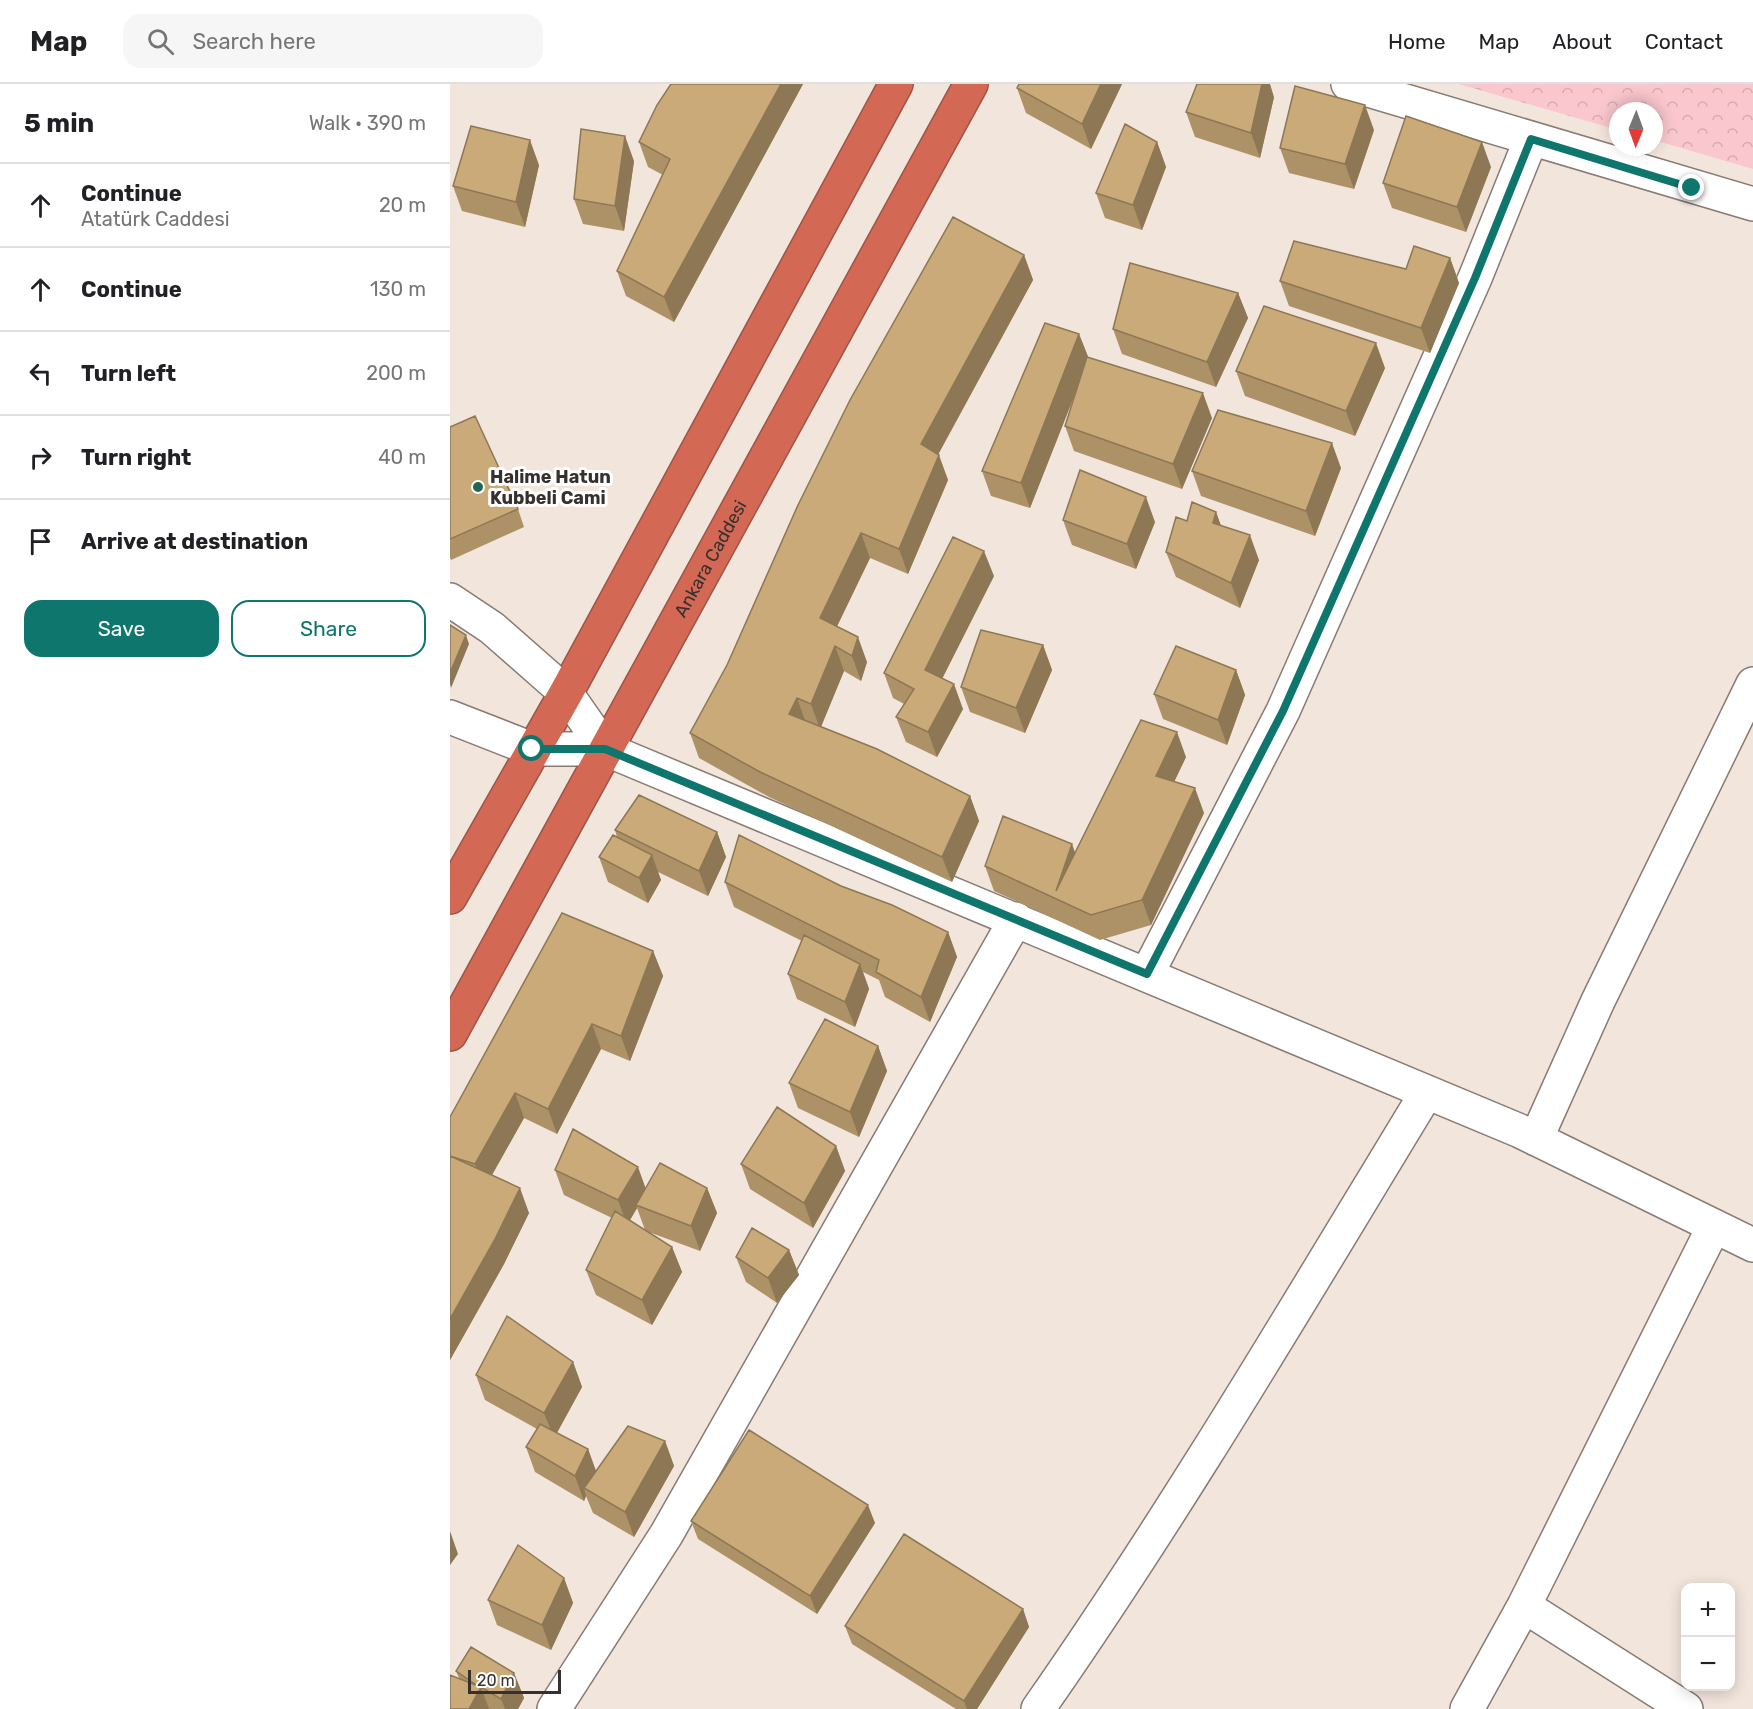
<!DOCTYPE html>
<html lang="en">
<head>
<meta charset="utf-8">
<style>
	body { margin:0; font-family:Rubik,sans-serif; background:#f6f6f6; color:#202124 }
	.controls { position:absolute; right:18px; bottom:18px; display:grid; overflow:hidden; border-radius:12px; box-shadow:0 3px 15px #0003 }
	.controls button { width:54px; height:54px; display:grid; place-items:center; padding:0; border:0; border-bottom:2px solid #e0e0e0; background:#fff; color:#202124; font:30px sans-serif }
	.compass { position:absolute; left:1159px; top:18px; width:54px; height:54px; border-radius:50%; background:#fff; box-shadow:0 3px 15px #0003; rotate:181deg }
	.scale { position:absolute; left:18px; bottom:15px; width:93px; box-sizing:border-box; padding-left:6px; border:3px solid #36312e; border-top:0; font-size:16px; line-height:21px; white-space:nowrap; color:#36312e; -webkit-text-stroke:4px #fff; paint-order:stroke }
	.stop { position:absolute; width:18px; height:18px; margin:-14px; border:4px solid #0f766e; border-radius:50%; background:#fff }
	.stop.end { background:#0f766e; border-color:#fff; box-shadow:0 2px 6px #0008 }
	.list { margin:0; padding:0; list-style:none }
	h2 { display:flex; justify-content:space-between; align-items:center; height:78px; margin:0; padding:0 24px; font-size:26px }
	h2 small { font-size:20px; font-weight:400; color:#757577 }
	.list li { display:grid; grid-template-columns:39px 1fr auto; gap:18px; align-items:center; box-sizing:border-box; height:84px; padding:0 24px; border-top:2px solid #e0e0e0 }
	.list b { display:block; font-size:22px; white-space:nowrap }
	.list p { margin:0; font-size:20px; white-space:nowrap; color:#757577 }
	.list em { font-size:20px; font-style:normal; color:#757577 }
	.actions { display:flex; gap:12px; padding:18px 24px }
	.actions a { flex:1; padding:14px 0; border:2px solid #0f766e; border-radius:18px; text-align:center; font-size:21px; color:#0f766e }
	.actions .main { background:#0f766e; color:#fff }
	.icon { flex:none; width:33px; height:33px; fill:none; stroke:currentColor; stroke-width:2; stroke-linecap:round; stroke-linejoin:round }
	.map { position:relative; flex:none; width:1303px; height:1625px; overflow:hidden }
	header { display:flex; align-items:center; gap:36px; box-sizing:border-box; height:84px; padding:0 30px; background:#fff; border-bottom:2px solid #e0e0e0 }
	header strong { font-size:28px }
	nav { display:flex; gap:33px; margin-inline-start:auto; font-size:21px }
	.search { width:420px; height:54px; background:#f6f6f6; display:flex; align-items:center; gap:15px; box-sizing:border-box; padding:0 21px; border-radius:18px; color:#757577; font-size:22px }
	main { display:flex }
	aside { flex:1; background:#fff }
	.map>svg:first-child { display:block }
</style>
</head>
<body>
<header>
<strong>Map</strong>
<div class="search"><svg class="icon" aria-label="search" viewBox="0 0 24 24"><circle cx="10" cy="10" r="6"/><path d="M15 15l6 6"/></svg>Search here</div>
<nav><a>Home</a><a>Map</a><a>About</a><a>Contact</a></nav>
</header>
<main>
<aside>
<h2>5 min<small>Walk · 390 m</small></h2>
<ul class="list">
<li><svg class="icon" aria-label="ahead" viewBox="0 0 24 24"><path d="M12 20V5M6 11l6-6 6 6"/></svg><div><b>Continue</b><p>Atatürk Caddesi</p></div><em>20 m</em></li>
<li><svg class="icon" aria-label="ahead" viewBox="0 0 24 24"><path d="M12 20V5M6 11l6-6 6 6"/></svg><div><b>Continue</b></div><em>130 m</em></li>
<li><svg class="icon" aria-label="left" viewBox="0 0 24 24"><path d="M17 20v-9H6M10 6l-5 5 5 5"/></svg><div><b>Turn left</b></div><em>200 m</em></li>
<li><svg class="icon" aria-label="right" viewBox="0 0 24 24"><path d="M7 20v-9h11M14 6l5 5-5 5"/></svg><div><b>Turn right</b></div><em>40 m</em></li>
<li><svg class="icon" aria-label="arrive" viewBox="0 0 24 24"><path d="M6 21V4h12l-3 4 3 4H6"/></svg><div><b>Arrive at destination</b></div></li>
</ul>
<div class="actions"><a class="main">Save</a><a>Share</a></div>
</aside>
<div class="map">
<svg width="1303" height="1625" viewBox="0 0 1303 1625">
	<defs>
		<pattern id="forest-crowns" width="20" height="18" patternUnits="userSpaceOnUse" patternTransform="scale(1.5)"><rect width="20" height="18" fill="#fac7ce"/><path d="M2 6a3 3 0 1 1 6 0M12 15a3 3 0 1 1 6 0" fill="none" stroke="#d7abb1"/></pattern>
	</defs>
	<rect width="100%" height="100%" fill="#f2e5dc"/>
	<path fill="url(#forest-crowns)" d="M1009,0H1303V85L1204,56V27H1168V46Z"/>
	<g fill="none" stroke-linecap="round" stroke-linejoin="round">
		<defs>
			<path id="minor" d="M898,0L1303,120
				M0,516L42,544L116,609L155,665L1070,1047L1303,1161
				M0,633L82,665H155
				M697,890L833,627L1025,194L1081,55
				M1086,1055L1148,917L1303,600
				M1074,1522L1236,1625
				M104,1625L216,1451L566,835
				M588,1625C727,1426 851,1215 977,1008
				M1017,1625L1074,1522L1264,1142"/>
			<g id="highway">
				<path d="M0,813L116,609L446,0"/>
				<path id="s1" d="M0,950L521,0"/>
			</g>
		</defs>
		<use href="#minor" stroke="#877b73" stroke-width="36"/>
		<use href="#highway" stroke="#9c5547" stroke-width="36"/>
		<use href="#minor" stroke="#fff" stroke-width="33"/>
		<use href="#highway" stroke="#d36854" stroke-width="33"/>
	</g>
	<path fill="#ae9267" fill-rule="evenodd" d="M221,0H353L224,238L176,212L167,187L213,91L198,83L189,58Z
		M672,0L641,65L576,29L567,4Z
		M824,13L810,74L745,53L736,28Z
		M924,46L904,105L839,89L830,64Z
		M707,58L716,83L692,146L655,134L646,109Z
		M184,77L174,147L133,140L124,115Z
		M89,81L75,143L12,127L3,102Z
		M1041,83L1016,148L942,124L933,99Z
		M574,171L583,196L488,371L498,396L458,490L420,474L387,542L417,578L411,597L394,587L371,643L520,712L529,737L502,798L319,713L249,674L240,649Z
		M1000,174L1009,199L980,269L839,222L830,197L956,185Z
		M788,209L798,234L766,303L672,270L663,245Z
		M629,250L638,273L762,334L732,405L624,367L615,342L628,301L580,424L541,412L532,387Z
		M935,284L905,352L795,312L786,287Z
		M0,343L68,425L74,443L1,476L0,474Z
		M891,384L865,452L751,412L742,387Z
		M766,428L771,442L809,476L790,524L726,493L716,468L737,437Z
		M613,436L705,438L686,485L622,461Z
		M544,492L492,594L513,625L487,673L456,658L446,633L454,620L443,614L434,589Z
		M593,561L602,586L575,649L520,628L511,603Z
		M786,586L795,611L777,661L713,635L704,610Z
		M736,673L724,698L754,729L701,841L650,856L544,807L535,782L625,768Z
		M165,746L267,748L276,773L258,812L208,788L211,796L198,819L158,798L149,773L167,753Z
		M275,798L391,802L498,848L507,873L480,938L435,913L429,896L413,888L419,905L405,943L347,915L338,890L352,857L284,823Z
		M203,867L213,892L180,977L151,965L107,1050L74,1034L42,1091L79,1129L54,1180L0,1276V1033Z
		M428,962L437,987L409,1053L348,1024L339,999Z
		M386,1062L395,1087L363,1144L300,1105L291,1080Z
		M105,1086L196,1104H257L267,1129L250,1167L196,1147L222,1163L232,1188L202,1241L146,1211L136,1186L162,1134L114,1111ZM187,1124L195,1146L180,1136Z
		M339,1166L349,1191L327,1219L296,1198L286,1173Z
		M123,1278L132,1303L107,1349L138,1365L146,1387L215,1357L224,1382L184,1453L143,1429L136,1412L134,1417L85,1388L76,1363L87,1345L35,1316L26,1291Z
		M241,1437L425,1439L367,1530L248,1455Z
		M114,1494L123,1519L101,1566L47,1541L38,1516Z
		M573,1525L579,1543L527,1625H506L402,1560L395,1542Z
		M6,1587L64,1589L74,1614L68,1625H0L9,1594Z"/>
	<path fill="#8d7754" d="M331,0H353L224,238L214,213Z
		M651,0H672L641,65L632,40Z
		M812,0H820L824,13L810,74L801,49Z
		M915,21L924,46L904,105L895,80Z
		M175,52L184,77L174,147L165,122Z
		M80,56L89,81L75,143L66,118Z
		M707,58L716,83L692,146L683,121Z
		M1032,58L1041,83L1016,148L1007,123Z
		M574,171L583,196L480,385L471,360Z
		M1000,174L1009,199L980,269L971,244Z
		M788,209L798,234L766,303L757,278Z
		M629,250L639,275L580,424L571,399Z
		M926,259L935,284L905,352L896,327Z
		M753,309L762,334L732,405L723,380Z
		M882,359L891,384L865,452L856,427Z
		M489,371L498,396L458,490L449,465Z
		M696,413L705,438L686,485L677,460Z
		M766,428L775,453L763,439Z
		M411,449L420,474L379,559L370,534Z
		M800,451L809,476L790,524L781,499Z
		M534,467L544,492L484,611L475,586Z
		M16,551L19,560L1,604L0,600V589Z
		M408,553L417,578L411,597L402,572Z
		M593,561L602,586L575,649L566,624Z
		M385,562L394,587L370,645L361,620Z
		M786,586L795,611L777,661L768,636Z
		M504,600L513,625L487,673L478,648Z
		M347,614L356,639L339,630Z
		M727,648L736,673L715,717L706,692Z
		M745,704L754,729L701,841L692,816Z
		M520,712L529,737L502,798L492,773Z
		M267,748L276,773L258,812L249,787Z
		M622,760L631,785L606,807Z
		M202,771L211,796L198,819L189,794Z
		M498,848L507,873L480,938L471,913Z
		M203,867L213,892L180,977L171,952Z
		M410,880L419,905L405,943L395,918Z
		M142,940L151,965L107,1050L98,1025Z
		M428,962L437,987L409,1053L400,1028Z
		M65,1009L74,1034L34,1105L25,1080Z
		M386,1062L395,1087L363,1144L354,1119Z
		M188,1083L197,1108L186,1121L187,1124L177,1141L168,1116Z
		M70,1104L79,1129L54,1180L0,1276V1235Z
		M257,1104L267,1129L250,1167L241,1142Z
		M222,1163L232,1188L202,1241L192,1216Z
		M339,1166L349,1191L327,1219L318,1194Z
		M123,1278L132,1303L104,1354L94,1329Z
		M215,1357L224,1382L184,1453L175,1428Z
		M138,1365L147,1390L134,1404L136,1412L134,1417L125,1392Z
		M418,1421L425,1439L367,1530L360,1512Z
		M0,1447L8,1470L0,1481Z
		M114,1494L123,1519L101,1566L92,1541Z
		M573,1525L579,1543L527,1625H517L514,1617Z
		M64,1589L74,1614L68,1625H55L51,1615Z
		M31,1603L39,1625H19Z"/>
	<path fill="#caaa78" stroke="#8d7754" stroke-width="1.5" d="M221,0H331L214,213L167,187L220,75L189,58L207,21Z
		M569,0H651L632,40L567,4Z
		M747,0H812L801,49L736,28Z
		M845,2L915,21L895,80L830,64Z
		M956,32L1032,58L1007,123L933,99Z
		M675,40L707,58L683,121L646,109Z
		M21,42L80,56L66,118L3,102Z
		M131,45L175,52L165,122L124,115Z
		M503,133L574,171L471,360L489,371L449,465L411,449L370,534L408,553L402,572L385,562L361,620L347,614L339,630L427,665L520,712L492,773L310,688L240,649L277,581L348,421L400,316Z
		M844,157L956,185L964,162L1000,174L971,244L830,197Z
		M680,179L788,209L757,278L663,245Z
		M814,222L926,259L896,327L786,287Z
		M595,239L629,250L571,399L532,387Z
		M637,273L753,309L723,380L615,342Z
		M768,326L882,359L856,427L742,387Z
		M25,332L68,425L0,455V343Z
		M630,386L696,413L677,460L613,436Z
		M742,418L766,428L763,439L800,451L781,499L716,468L726,433L737,437Z
		M503,453L534,467L475,586L504,600L478,648L446,633L464,605L434,589Z
		M0,541L16,551L0,589Z
		M531,546L593,561L566,624L511,603Z
		M726,562L786,586L768,636L704,610Z
		M691,636L727,648L706,692L745,704L692,816L641,831L535,782L553,732L622,760L606,807Z
		M189,711L267,748L249,787L165,746Z
		M163,751L202,771L189,794L149,773Z
		M289,751L391,802L442,821L498,848L471,913L426,888L429,876L275,798Z
		M112,829L203,867L171,952L142,940L98,1025L65,1009L25,1080L0,1072V1033Z
		M354,851L410,880L395,918L338,890Z
		M375,935L428,962L400,1028L339,999Z
		M327,1023L386,1062L354,1119L291,1080Z
		M123,1045L188,1083L168,1116L105,1086Z
		M0,1072L70,1104L45,1155L0,1235Z
		M210,1079L257,1104L241,1142L186,1121Z
		M165,1127L222,1163L192,1216L136,1186Z
		M302,1144L339,1166L318,1194L286,1173Z
		M57,1232L123,1278L94,1329L26,1291Z
		M90,1340L138,1365L125,1392L76,1363Z
		M178,1342L215,1357L175,1428L134,1404Z
		M299,1346L418,1421L360,1512L241,1437Z
		M454,1450L573,1525L514,1617L395,1542Z
		M68,1461L114,1494L92,1541L38,1516Z
		M21,1563L64,1589L51,1615L31,1603L19,1625H0V1591L28,1602L6,1587Z"/>
	<g fill="none" stroke-linecap="round" stroke-linejoin="round">
		<path stroke="#0f766e" stroke-width="8" d="M82,665H155L697,890L833,627L1025,194L1081,55L1242,104"/>
	</g>
	<circle fill="#256553" stroke="#fff" stroke-width="2" cx="28" cy="403" r="6"/>
	<g text-anchor="middle" dominant-baseline="central" stroke-width="6" stroke-linejoin="round" paint-order="stroke">
		<g font-size="18" font-weight="bold" fill="#36312e" stroke="#fff" text-anchor="start">
			<text x="40" y="393">Halime Hatun<tspan x="40" dy="21">Kubbeli Cami</tspan></text>
		</g>
		<g font-size="18" fill="#36312e" stroke="#fff">
			<text stroke="none"><textPath href="#s1" startOffset="542">Ankara Caddesi</textPath></text>
		</g>
	</g>
</svg>
<div class="controls">
<button>+</button>
<button>−</button>
</div>
<svg class="compass" viewBox="-18 -18 36 36"><path d="M0-13l5 13h-10z" fill="#e53935"/><path d="M0 13l5-13h-10z" fill="#757577"/></svg>
<div class="scale">20 m</div>
<div class="stop" style="left:82px;top:665px"></div>
<div class="stop end" style="left:1242px;top:104px"></div>
</div>
</main>
</body>
</html>
